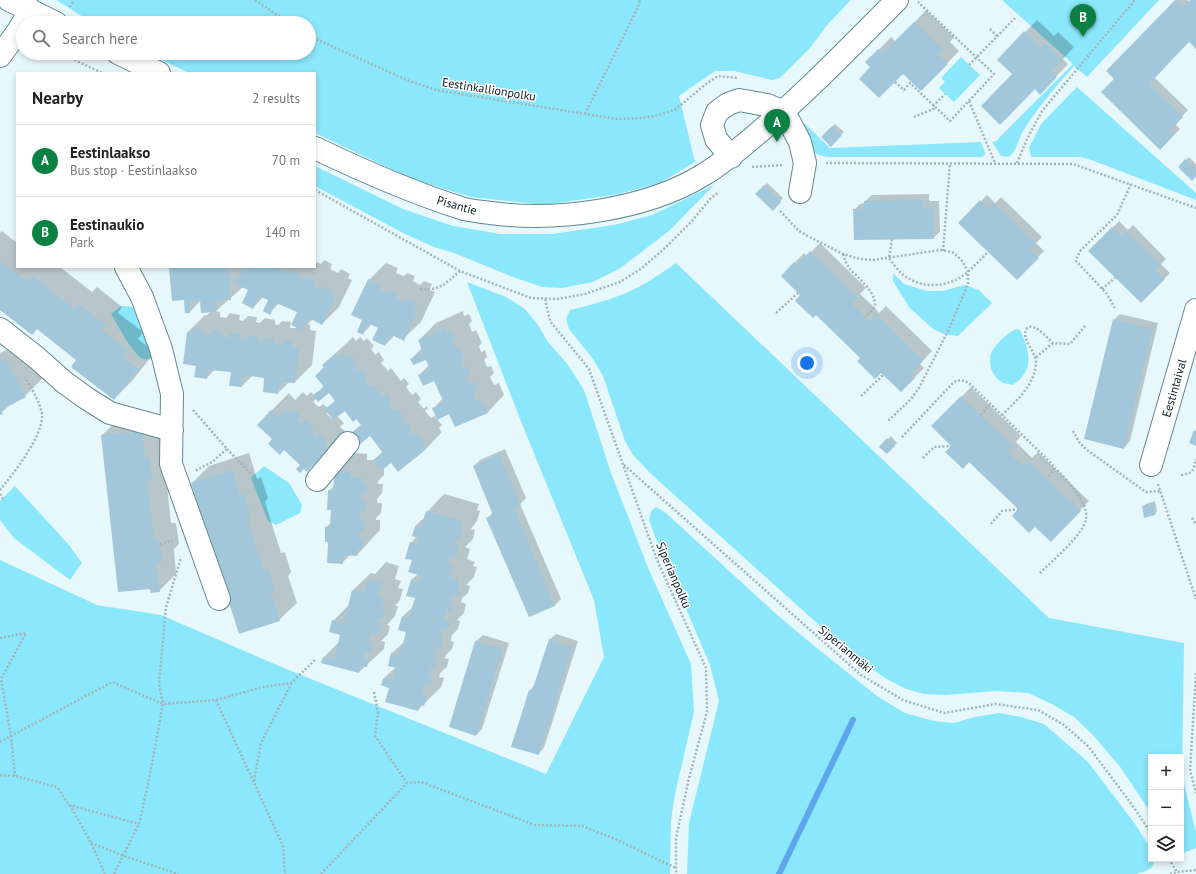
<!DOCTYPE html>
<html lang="en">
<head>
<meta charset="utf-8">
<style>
	body { margin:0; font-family:"PT Sans",sans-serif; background:#f6f6f6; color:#222 }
	.controls { position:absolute; right:12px; bottom:12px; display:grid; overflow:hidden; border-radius:0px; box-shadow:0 2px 6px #0003 }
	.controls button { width:36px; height:36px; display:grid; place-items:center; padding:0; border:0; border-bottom:1px solid #e0e0e0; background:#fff; color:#222; font:20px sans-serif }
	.you { position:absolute; left:807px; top:363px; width:14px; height:14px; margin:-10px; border:3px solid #fff; border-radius:50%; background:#1a73e8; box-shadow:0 0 0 6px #1a73e833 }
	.badge { display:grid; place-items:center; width:26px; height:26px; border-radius:50%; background:#0b8043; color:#fff; font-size:13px; font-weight:700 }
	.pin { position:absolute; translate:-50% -33px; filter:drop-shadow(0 1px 2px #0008) }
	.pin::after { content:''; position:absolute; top:21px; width:14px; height:12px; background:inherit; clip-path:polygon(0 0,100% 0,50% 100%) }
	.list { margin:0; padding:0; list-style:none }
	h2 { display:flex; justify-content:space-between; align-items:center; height:52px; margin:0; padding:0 16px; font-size:17px }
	h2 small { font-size:13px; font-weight:400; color:#767676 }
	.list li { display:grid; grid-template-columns:26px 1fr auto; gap:12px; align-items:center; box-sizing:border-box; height:72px; padding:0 16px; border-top:1px solid #e0e0e0 }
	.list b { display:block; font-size:15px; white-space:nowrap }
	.list p { margin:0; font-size:13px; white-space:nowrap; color:#767676 }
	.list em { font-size:13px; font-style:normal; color:#767676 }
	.icon { flex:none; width:22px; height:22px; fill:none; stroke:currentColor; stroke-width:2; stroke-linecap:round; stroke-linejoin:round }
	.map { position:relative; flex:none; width:1196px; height:874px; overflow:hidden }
	.search { position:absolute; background:#fff; box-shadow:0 2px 6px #0003; left:16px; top:16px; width:300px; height:44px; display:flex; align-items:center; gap:10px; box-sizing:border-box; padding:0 14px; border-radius:22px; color:#767676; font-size:15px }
	.panel { position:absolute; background:#fff; box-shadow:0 2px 6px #0003; left:16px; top:72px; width:300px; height:196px; border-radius:0px }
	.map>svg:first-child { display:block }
</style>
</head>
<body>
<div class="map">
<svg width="1196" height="874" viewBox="0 0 1196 874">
	<rect width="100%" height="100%" fill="#e7f8fc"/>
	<path fill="#8be7fb" d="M56,0H851L828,24L810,48L780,78L772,80L734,71H715L679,96L695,162L660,183L619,194L544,205L471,197L414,180L315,133V73H189L147,53H309V23H93Z
		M1002,0H1159L1087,77L1074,66C1055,88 1035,110 1021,135C1017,143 1016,152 1009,157L1001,156L992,142L996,141L1073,64Z
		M961,57L980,75L954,102L939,88L945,82L941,78Z
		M1077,87L1196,193V200L1094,161L1081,157H1031L1029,148L1041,124Z
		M804,123L830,148L981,142L985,153L984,156L982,157H827C808,154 809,142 804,126Z
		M315,166L403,209L453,226L500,234H552L614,225L652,215L714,185L669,231L619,269L593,282L562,288L542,287L513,277L454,253L434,247L405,234L315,186Z
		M676,263L1049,618L1184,643L1182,776L1196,832V848L1181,854V757H1151V813L1121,768L1093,735L1074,717L1050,703L1028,693L995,691L946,695L924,694L906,689L885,678L865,664L818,624L650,473L633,455L625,441L603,376L593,359L569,329L566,319L570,310C595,304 622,297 644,284C655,278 665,270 676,263Z
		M893,273L904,284L927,291H943L964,285L979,290L992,303L958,336L944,334L933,329L909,307L893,281Z
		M467,282L506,297L525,309L538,325L548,342L568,365L584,390L611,473L649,570L691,664L694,712L675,794L671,820L670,874H0V560L97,605L161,615L279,666L546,774L604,657L594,600L522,424Z
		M121,306L140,307L156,356C152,358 147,360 143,359C134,356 117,324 111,314Z
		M1016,329L1020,330C1030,351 1035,370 1013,385C1010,384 1006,384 1003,383C995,379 989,368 990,359C990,348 1007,333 1016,329Z
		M264,466L289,483L302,505L300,513L276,525L268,521L251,478Z
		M15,486L69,545L82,563L70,580L14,538L0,520V501Z
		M656,507L666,513L775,613L813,645L877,696L905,713L934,721L954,723L975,717L999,713L1021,717L1044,724L1088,762L1135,824L1151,849V859H1154C1155,870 1145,871 1136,874H687L689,823L719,701L710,665L655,536L649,520L651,511Z"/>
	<path fill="#0003" fill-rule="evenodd" d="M1176,0H1187L1189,2L1191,0H1196V48L1189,41L1154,77L1188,110L1175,124L1180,129L1160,149L1115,79L1108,71Z
		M926,10L954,37L950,42L959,51L933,78L872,67L867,62L891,37L896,42Z
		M1037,20L1054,36L1058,32L1074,47L1063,59L1068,64L1052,81L1035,88L1013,74L998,60Z
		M835,124L844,132L831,146L822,137Z
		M1189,157L1196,164V176L1179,167Z
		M767,183L783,198L773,210L756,194Z
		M929,194V201H939L940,232L933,238L854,210L860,204L865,203V201L872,195Z
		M987,195L995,203L1001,197L1042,237L1036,243L1044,251L1017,279L960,223Z
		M1119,221L1128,230L1133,225L1166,259L1161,264L1170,273L1141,302L1090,251Z
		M2,231L17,243V267H60L92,292L97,287L122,307L118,313L143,332L138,339L155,352L131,382L114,399L78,360L38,328L0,309V233Z
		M820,243L866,288L860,294L875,308L879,313L886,306L932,351L920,364L924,368L901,391L881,371L861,358L782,276L804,253L807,256Z
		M324,260L332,264L330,269L338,273L341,269L350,274L348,278L352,280L339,307L322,324L313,319L308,324L310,325V330L316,331L312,365L295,382H289L278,393L266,377L253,375L242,386L232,372L215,369L207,378L197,365L188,332L205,315H207L211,312L201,300L190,312L170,268L171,267H315V261L321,264ZM243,287L249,290L253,308L263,297L269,300V314L279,303L299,312V328H290L291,322L282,321L278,325L275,324V320L265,318L260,323L256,322L257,317L248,316L243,321L239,320L240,315L230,313L226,318L220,317V312L216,311Z
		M386,263L398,268L396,273L404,276L407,273L415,276L413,281L420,285L424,281L432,284L429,290L435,292L421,322L403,339L395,335L385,345L379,327L372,324L362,334L369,280Z
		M463,311L464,316L469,314L472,321L469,324L472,332L476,330L482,343L479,346L481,352L485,350L487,357L484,360L487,367L491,366L494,373L490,377L494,385L499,383L504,395L487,413L450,412L433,409L443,398L435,380L419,375L429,365L426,358L411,359L422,348L419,340L436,323Z
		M1120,314L1158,323L1130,441L1124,448L1114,320Z
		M353,337L356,341L360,337L364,341L367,338L374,346L371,349L375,355L379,352L384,360L381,363L388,371L391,368L401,381L404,378L409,384L406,387L412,395L416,392L421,399L418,402L424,409L426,406L428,408L425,411L431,418L434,416L442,425L439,428L442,432L425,450L398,471L391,462L384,467V475L378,481V484H383L382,493L377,499V503H382L381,513L376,518V520H380V530L357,555L351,554L342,563L329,541H326V527L332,522V509L329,491L335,485L336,471L353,453L367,454V460H374L383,451L370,435L351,434L362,424L356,418L345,410L337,416L344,423L340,427L345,431L324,453L301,465L273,439L271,411L289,393L295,400L303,392L307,396L311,392L314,396L324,386L316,376L324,367L323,365ZM329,392L336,400L328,408L323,404L319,407L313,402L317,398ZM328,412L333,418L332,419L327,414Z
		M22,342L42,379L25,396L11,404L0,414V353Z
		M971,387L1021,436L1016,442L1032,458L1038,452L1089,501L1051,540L933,426Z
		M159,414L171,523H176L179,544L174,549L176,574L159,591L102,435L120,418Z
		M891,436L897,443L887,453L880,447Z
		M505,449L526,498L520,504L561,599L555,605L529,616L488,518L493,512L474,466L480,460Z
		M249,453L257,479L261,477L268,498L265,502L281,553L285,552L291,572L288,576L297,603L279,620L192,483L209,466Z
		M444,494L479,504L477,510L480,511L477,521L471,529L475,530L473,539L465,547L470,549L467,559L475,562L473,566L477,567L474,577L466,585L470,586L468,593L462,598L461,602L466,604L464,613L457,620L460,621L458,629L452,635L451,641L454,642L452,649L446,655L445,658L449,659L447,667L440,673L439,677L444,678L441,687L418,710L391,687L384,678L396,667L392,653L405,641L407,632L403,616L414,606L416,597L411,580L418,574L413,560L411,543L417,536L415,526L426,516L427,512Z
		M1155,501L1157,511L1155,514L1143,507L1146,504Z
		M386,562L399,566L395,579L401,581L398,588L403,589L400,600L395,606H398L395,616L387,625L390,626L388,634L381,641L385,642L384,649L359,672L322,662L324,657L339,642L341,634L333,621L350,604L353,590L371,573L375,574Z
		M556,634L578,641L544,748L538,754L530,690L535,685L549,640Z
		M483,635L509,643L482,729L476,735L450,726L476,641Z"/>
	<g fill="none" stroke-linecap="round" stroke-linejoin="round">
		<path stroke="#5ea5ec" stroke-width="6" d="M779,874L853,720"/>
	</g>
	<path fill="#a2c7da" d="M1175,0L1182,8L1190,0H1196V49L1189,42L1149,84L1183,117L1170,131L1174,135L1160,150L1101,92L1114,79L1106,71Z
		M914,22L943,50L938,54L948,64L921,91L903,74L879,98L859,79L870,67L865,62L878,49L883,53Z
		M1024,31L1041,48L1045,43L1063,60L1051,72L1057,77L1040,95L1035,89L1000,125L981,106L1012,74L997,60Z
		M832,126L842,135L831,147L821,137Z
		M1185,159L1196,169V177L1192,181L1178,167Z
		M764,185L781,202L773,211L755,194Z
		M923,200V207H933L934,239L854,240L853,209H864V201Z
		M980,200L989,208L994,203L1036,244L1030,250L1039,258L1017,280L958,223Z
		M1112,227L1121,236L1126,231L1161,266L1156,270L1165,279L1141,303L1088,251Z
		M810,251L858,298L852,304L865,317L870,321L876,314L923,361L911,374L915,378L901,392L881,373L875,379L857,361L860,358L816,315L813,318L795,301L800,295L781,276L794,262L797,265Z
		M0,261L28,282L32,276L75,309L79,304L106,325L102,330L127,350L122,356L138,369L114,400L71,367L76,360L37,329L32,335L0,310Z
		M175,267H229L231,300L215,301L216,312L201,313L200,300L190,301V313H185L184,300L172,301L169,268Z
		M244,267H266L270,269L272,267H277L289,273L291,270L300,275L298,278L304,281L306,277L315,282L313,286L321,290L323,286L333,291L331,295L336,297L322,325L309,318L303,331L291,325L297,312L276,303L270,315L263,311L268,300L259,296L253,309L242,303L248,290L235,284Z
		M368,279L382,286L380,290L388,294L389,290L398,294L396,298L404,302L406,298L416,302L413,307L418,309L404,341L390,334L385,346L372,340L378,328L368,323L363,335L357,332L362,320L351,315Z
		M1113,319L1153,329L1124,449L1084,439Z
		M193,328L203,329V334L211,335L212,330L223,332L222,337L229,338V333L240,334L239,339L246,340L247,335L259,337L258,341L263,342L264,338L274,339V344L283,345V340L293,342V347L299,348L295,383L280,382L278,394L263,392L264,378L243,375L242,387L229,386L231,372L208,370L207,379L194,377L196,366L183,364L187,332L193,333Z
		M445,328L447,333L452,331L456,339L452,340L455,348L459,347L465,361L461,363L463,368L467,367L471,375L467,376L469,384L474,382L478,391L473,393L477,402L482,400L488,413L455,427L449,414L437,420L432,408L444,403L434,381L423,386L418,375L430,370L426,360L413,365L410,359L423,353L418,340Z
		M336,353L338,357L343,353L346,358L350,354L357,364L354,367L358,371L361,369L368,378L364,380L370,387L373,385L384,397L387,394L392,402L389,405L395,411L398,409L404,417L401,420L406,425L409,423L412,426L408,429L413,435L416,433L425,443L422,446L425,450L398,472L391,463L381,471L372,461L383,453L370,436L359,445L350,434L361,425L356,419L353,422L345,411L333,420L325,409L335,401L329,393L318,402L313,395L324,387L315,376L324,368L322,365Z
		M5,358L26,397L1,410L3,414L0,415V361Z
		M961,396L1013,446L1007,452L1023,466L1028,461L1081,511L1051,542L1035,527L1029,533L1012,516L1018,509L969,462L963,469L945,452L951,446L931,426Z
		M285,409L289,413L293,409L300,416L297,420L302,424L305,420L314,428L310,432L316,437L320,433L327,441L324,444L328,449L307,472L304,469L300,473L296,469L300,465L284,450L280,455L268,444L272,439L257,425L271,410L278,416Z
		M1194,430L1196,431V446L1189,443Z
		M142,431L145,458L150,457L152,480H147L154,540L159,539L162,563H156L160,592L151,593L150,589L118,592L101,435Z
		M887,438L895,446L887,454L879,447Z
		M499,454L521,505L514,508L555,606L529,617L486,518L493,515L473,466Z
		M232,470L240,495L244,494L251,517L247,518L264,570L268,569L275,590L271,592L280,621L239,634L191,483Z
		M335,470L351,471L350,477L363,478L362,484H367V493H361V501H366L365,512L360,511V520H365L364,531H360L359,537H363V549L358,548L357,556L343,555V564L327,563L328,542H325V527H330L331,510H327L328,490L333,491Z
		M1153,504L1155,515L1144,518L1142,506Z
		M426,511L462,521L460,527L463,528L460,539L457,538L455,546L459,547L456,558L451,556L448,564L453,566L450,577L458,579L457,583L460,584L457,595L452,594L450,603L453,604L451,611L447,610L444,620L450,621L447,631L442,630L440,637L443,638L441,648L437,647L434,658L437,659L435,668L431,667L429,675L432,676L430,685L425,684L422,694L427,696L424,706L420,704L418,711L385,702L389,688L381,685L383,678L392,680L396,668L388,666L391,653L400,655L406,632L398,630L402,616L409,618L415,598L406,596L411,580L420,582L422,576L408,572L412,560L405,559L410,542L417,544L419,538L412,536L415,526L421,528Z
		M368,579L382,583L378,596L384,598L382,605L386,606L383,619L378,618L377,622L381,623L378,635L371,633L369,642L374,643L371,652L365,651L364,658L369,659L367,667L361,666L359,673L321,663L323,657L334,659L340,635L329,632L332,620L344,623L352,590L364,593Z
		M549,639L573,647L539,755L511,747L529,690L532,691Z
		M475,641L503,649L476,736L449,727Z"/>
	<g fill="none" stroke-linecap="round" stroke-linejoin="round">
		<defs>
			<path id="minor" d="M9,0L56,23
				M118,53L159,73
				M0,56L16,34L31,10
				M315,148C363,171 413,193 464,209C473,211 482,212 491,213C556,222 646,210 703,175C725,162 744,145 764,128C811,88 854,43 897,0
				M731,157L716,139L712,125L717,112L728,104L739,100L767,105L784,112L800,142L805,163L800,192
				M126,267L142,297L161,349L172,394L171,464L219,599
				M0,329L37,358L64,382L86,398L110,413L172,430
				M1151,465L1196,310
				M317,480L348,443"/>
		</defs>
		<use href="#minor" stroke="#608992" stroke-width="24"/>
		<path stroke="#a3b4b8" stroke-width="2.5" stroke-dasharray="2 2" stroke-linecap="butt" d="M255,0L289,23
			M70,7L74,0
			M990,29L997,36
			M309,36L407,80L436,90L617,119L642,118L659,115L676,109L706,84L718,76L738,78
			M60,53L102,73
			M969,65L1015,18
			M895,82L904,90L910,83L950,121L994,74L918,2
			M969,101L995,163
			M933,106L945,94
			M585,114L638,7L640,0
			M914,117L936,108
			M826,163L1073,164L1196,208
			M1017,163L1027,139L1042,111L1135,0
			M752,167L783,165
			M315,190L460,271L531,298L558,299L585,294L620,282L642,268L665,248L692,221L711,198L719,192
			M780,211L799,231L806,235L843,254L860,259L873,260L940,250L947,251L954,253L962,261L968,271V284L948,331L919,388L911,399L887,422
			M892,239L889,258C894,265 900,274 908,278C923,288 945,287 961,277C971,270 979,261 988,252
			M943,251L950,163
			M843,254C845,260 846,264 850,269C857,277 876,292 875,305C874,309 868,314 865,317
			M420,289C440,291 446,283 460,271
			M1102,289L1115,278
			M545,299L550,321L589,369L657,560L706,668L707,712L689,778L676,838V874
			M1115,308L1107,294L1076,261L1077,257L1081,250L1117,215L1131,184
			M776,313L798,293
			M1036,357L1053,343
			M861,396L883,375
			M193,410L227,449L212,462L195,471
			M981,415L990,404
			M1002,415C1016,401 1034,386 1036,364C1037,351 1018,338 1028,327C1038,325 1046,337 1053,343L1070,344L1086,325
			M1073,431L1079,442L1087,450L1146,492L1160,491
			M902,437L954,382C960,379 963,380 969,383L1052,464L1054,468L1053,471L1047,478
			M227,449L253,476
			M923,458L934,447L951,446
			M624,465L861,675L903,700L944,713L996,704L1038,710L1064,725L1088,746L1130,802L1151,833
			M1181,475C1194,473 1193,471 1196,459
			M1158,484L1196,599
			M0,490C13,474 44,435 42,414C40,402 31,388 25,377
			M0,494L3,499
			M1192,518L1196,524
			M991,524L1002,511L1018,509
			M160,544L176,539
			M1040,573C1051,562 1084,534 1086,519C1089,502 1066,479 1055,468
			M0,638L26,633L1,679L11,736L15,776
			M1196,673L1190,770L1196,793
			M374,692L378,712L375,736L407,783
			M216,700L283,846L285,874
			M0,742L112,682L163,704L216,700L263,687L291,683L315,660
			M0,775L15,776L57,787L69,805L139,824
			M254,781L261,743L291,684
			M70,805L91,843L105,874
			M91,843L124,856L178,874
			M1169,859L1177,872
			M114,874L139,824L149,779L163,704L159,684L166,607L181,558
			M321,874L407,783L421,782L535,825L582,826L613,838L676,868
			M1170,874L1177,872L1196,870"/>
		<use href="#minor" stroke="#fff" stroke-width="22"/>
	</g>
	<g text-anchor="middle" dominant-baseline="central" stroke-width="3" stroke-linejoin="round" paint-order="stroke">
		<g font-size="12" fill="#091a1d" stroke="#fff">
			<text transform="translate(489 89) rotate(9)">Eestinkallionpolku</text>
			<text transform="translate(457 205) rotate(16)">Pisantie</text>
			<text transform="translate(1174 388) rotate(-74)">Eestintaival</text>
			<text transform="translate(674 575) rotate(67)">Siperianpolku</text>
			<text transform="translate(846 649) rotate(40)">Siperianmäki</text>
		</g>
	</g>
</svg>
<div class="controls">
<button>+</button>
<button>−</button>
<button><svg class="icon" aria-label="layers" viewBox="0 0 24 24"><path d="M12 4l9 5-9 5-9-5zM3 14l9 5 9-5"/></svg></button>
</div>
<div class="you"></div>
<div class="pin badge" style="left:777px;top:142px">A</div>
<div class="pin badge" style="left:1083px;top:37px">B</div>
<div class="search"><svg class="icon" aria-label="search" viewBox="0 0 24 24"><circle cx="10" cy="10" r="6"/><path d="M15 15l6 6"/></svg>Search here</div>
<section class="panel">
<h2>Nearby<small>2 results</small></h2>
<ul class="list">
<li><span class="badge">A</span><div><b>Eestinlaakso</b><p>Bus stop · Eestinlaakso</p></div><em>70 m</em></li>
<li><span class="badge">B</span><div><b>Eestinaukio</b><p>Park</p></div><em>140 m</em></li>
</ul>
</section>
</div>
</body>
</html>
